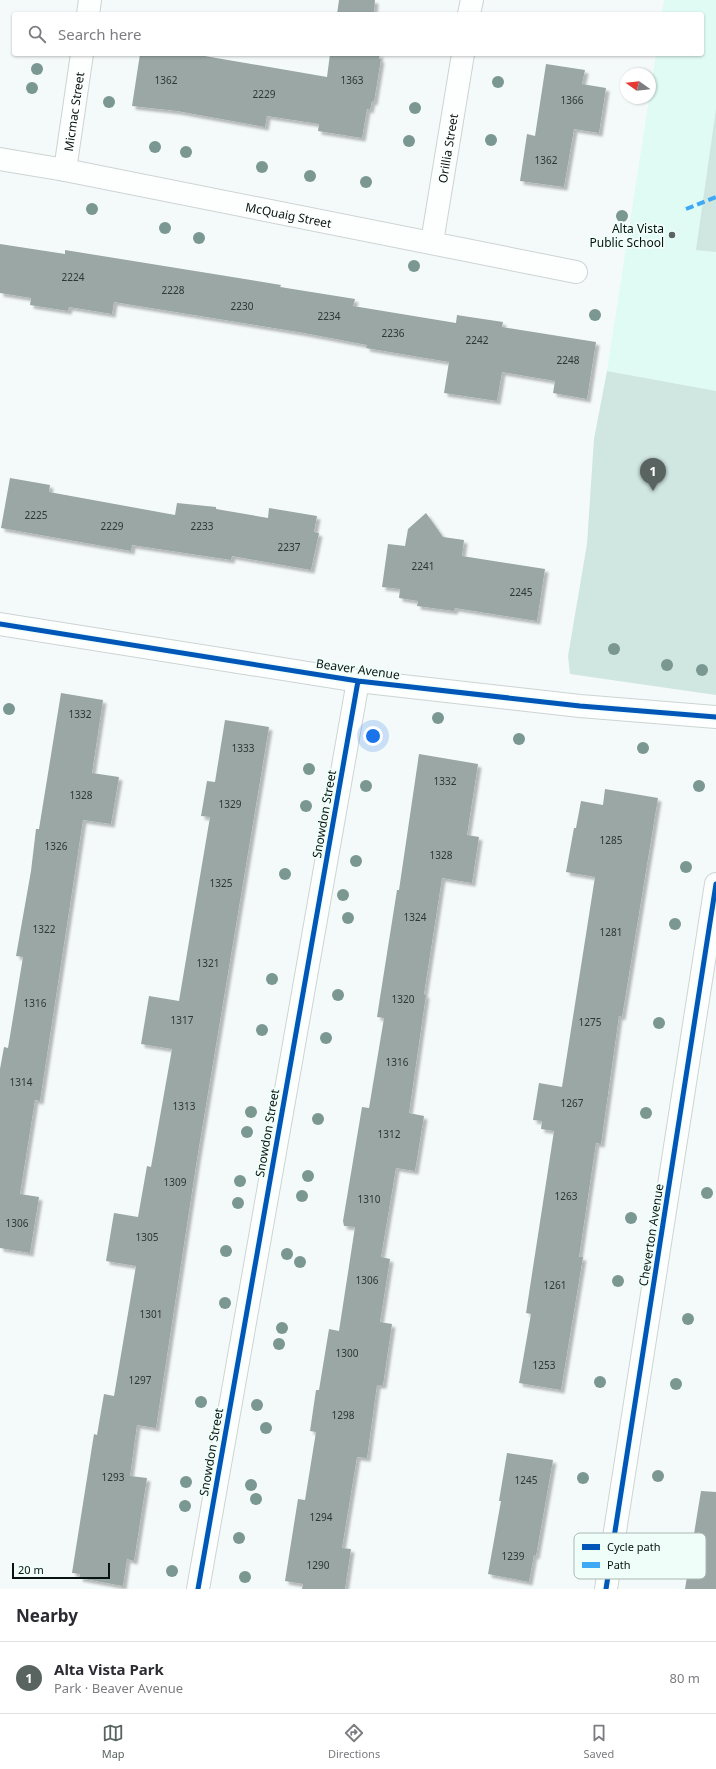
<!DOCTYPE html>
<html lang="en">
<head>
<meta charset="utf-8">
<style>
	body { margin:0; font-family:"Noto Sans",sans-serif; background:#f2f2f3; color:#2b2b33 }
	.compass { position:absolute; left:620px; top:68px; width:36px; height:36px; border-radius:50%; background:#fff; box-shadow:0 1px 3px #0004; rotate:285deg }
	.scale { position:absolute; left:12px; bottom:10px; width:98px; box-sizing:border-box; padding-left:4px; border:2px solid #06130f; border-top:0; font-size:11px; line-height:14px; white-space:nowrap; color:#06130f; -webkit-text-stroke:3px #f0fefa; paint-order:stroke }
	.you { position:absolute; left:373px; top:736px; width:14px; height:14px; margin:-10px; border:3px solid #fff; border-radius:50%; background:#1a73e8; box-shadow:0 0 0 6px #1a73e833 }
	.badge { display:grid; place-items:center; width:26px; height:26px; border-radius:50%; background:#596461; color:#fff; font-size:13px; font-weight:700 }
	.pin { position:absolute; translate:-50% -33px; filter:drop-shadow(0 1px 2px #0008) }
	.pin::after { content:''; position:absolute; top:21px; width:14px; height:12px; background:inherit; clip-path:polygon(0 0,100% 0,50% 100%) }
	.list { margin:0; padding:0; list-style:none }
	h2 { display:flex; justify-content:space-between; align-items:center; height:52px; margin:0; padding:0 16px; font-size:17px }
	h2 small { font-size:13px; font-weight:400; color:#7c7c81 }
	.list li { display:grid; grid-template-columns:26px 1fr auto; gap:12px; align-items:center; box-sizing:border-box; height:72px; padding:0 16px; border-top:1px solid #e1e1e2 }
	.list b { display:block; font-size:15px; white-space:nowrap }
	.list p { margin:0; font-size:13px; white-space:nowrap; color:#7c7c81 }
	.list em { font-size:13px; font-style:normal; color:#7c7c81 }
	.icon { flex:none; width:22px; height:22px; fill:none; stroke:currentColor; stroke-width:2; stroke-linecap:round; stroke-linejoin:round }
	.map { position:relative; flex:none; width:716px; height:1589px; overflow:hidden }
	.search { position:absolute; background:#fff; box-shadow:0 1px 3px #0004; left:12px; right:12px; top:12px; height:44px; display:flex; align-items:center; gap:10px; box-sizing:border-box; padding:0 14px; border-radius:4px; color:#7c7c81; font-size:15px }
	.sheet { height:124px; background:#fff }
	nav { display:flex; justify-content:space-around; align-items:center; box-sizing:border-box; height:56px; border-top:1px solid #e1e1e2; background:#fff; font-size:11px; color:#7c7c81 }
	nav a { display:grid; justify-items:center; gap:2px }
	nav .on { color:#596461 }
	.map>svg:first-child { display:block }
</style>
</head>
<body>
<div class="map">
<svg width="716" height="1589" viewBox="0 0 716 1589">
	<defs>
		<filter id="shadow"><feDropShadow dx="3.5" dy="3.5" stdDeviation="1" flood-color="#0004"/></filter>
	</defs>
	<rect width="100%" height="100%" fill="#f4faf9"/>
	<path fill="#dffbf3" d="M664,0H716V391L607,371L656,54H702V14H662Z"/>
	<path fill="#d0e6e0" d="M716,109V252L696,250Z
		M607,371L716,391V695L570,674L568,656L587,544L594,439Z"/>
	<path fill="#9aa7a4" filter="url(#shadow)" d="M339,0H375L374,14H337Z
		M140,54H193L327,77L330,54H380L379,59H381L374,102L372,101L370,110L367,109L362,138L318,131L319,124L267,116L265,127L177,111L132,106Z
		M546,64L585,70L582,84L606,88L599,133L574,129L564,187L520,181L527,134L535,136Z
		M0,244L65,254V250L281,285L280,287L355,299L353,306L456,323L457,315L463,316L503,322L502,327L596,342L587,399L553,393L555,381L502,372L497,401L444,393L449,362L366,348L367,345L304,333L114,302L112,314L69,307L68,311L30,305L31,298L0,293Z
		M10,478L50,485L49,492L175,515L177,503L216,507V509L268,518L269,508L317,516L314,532L319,533L311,570L232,556L231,560L132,545L131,551L1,528Z
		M426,513L443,537L464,540L462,556L545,569L537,621L455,608L454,611L417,606L418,601L399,598L400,589L382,587L388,544L405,546L408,529Z
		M61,693L103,700L92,773L119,777L111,824L83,820L40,1101L35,1100L20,1194L39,1197L30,1253L0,1248V1069L4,1047L8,1048L23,957L16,956L31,871L36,829H39Z
		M225,720L269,727L197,1159L156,1428L137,1425L130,1476L147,1478L134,1561L127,1559L123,1586L79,1578L80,1574L72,1573L94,1434L97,1435L104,1394L114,1396L136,1266L106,1261L114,1213L138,1217L147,1166L151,1167L172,1049L141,1044L149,996L179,1001L210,817L201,816L207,781L215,782Z
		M419,754L478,764L467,835L479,837L472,883L442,878L424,994L426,995L409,1113L424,1116L415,1171L396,1168L381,1257L390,1259L380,1322L392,1324L383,1385H377L367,1458L357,1457L342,1548L351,1549L345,1589H302L303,1584L285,1581L298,1499L305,1500L316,1432L310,1431L316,1390H319L329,1329L339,1331L355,1227L344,1226L343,1221L362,1107L369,1108L384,1018L377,1017L379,1004L397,890H399Z
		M605,789L658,798L622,1017L619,1016L601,1144L596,1143L579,1257H583L561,1390L519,1383L531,1314L526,1313L554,1131L541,1129L542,1121L533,1120L539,1083L562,1087L595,877L566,872L574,828H576L581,801L603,805Z
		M507,1453L553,1460L536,1556L534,1555L529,1582L488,1574L501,1501H499Z
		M701,1491L716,1492V1589H685Z"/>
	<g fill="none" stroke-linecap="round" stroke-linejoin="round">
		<defs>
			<g id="street">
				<path d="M88,14L90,0"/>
				<path d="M469,14L472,0"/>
				<path id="s1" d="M0,159L65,170L576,272"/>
				<path id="s2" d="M65,170L82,54"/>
				<path id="s3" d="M432,242L463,54"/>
				<path d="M0,624L358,681L580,706L716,717"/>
				<path d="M198,1589L358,681"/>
				<path d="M606,1589L716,884"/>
			</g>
		</defs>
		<use href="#street" stroke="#ccd5d3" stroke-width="24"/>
		<use href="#street" stroke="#fdfefe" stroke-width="22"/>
		<path stroke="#3fa9f5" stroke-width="4" stroke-dasharray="8 4" stroke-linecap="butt" d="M686,209L716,197"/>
		<defs>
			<path id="cycleway" d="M0,624L358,681L580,706L716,717
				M198,1589L358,681
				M606,1589L716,884"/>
		</defs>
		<use href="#cycleway" stroke="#f0fefa" stroke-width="8"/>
		<use href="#cycleway" stroke="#0057b8" stroke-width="5"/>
	</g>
	<g fill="#7a9791">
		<circle cx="37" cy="69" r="6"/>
		<circle cx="498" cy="82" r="6"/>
		<circle cx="32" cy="88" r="6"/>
		<circle cx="109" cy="102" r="6"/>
		<circle cx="415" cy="108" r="6"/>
		<circle cx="491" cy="140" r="6"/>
		<circle cx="409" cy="141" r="6"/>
		<circle cx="155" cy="147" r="6"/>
		<circle cx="186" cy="152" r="6"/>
		<circle cx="262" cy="167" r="6"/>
		<circle cx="310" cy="176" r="6"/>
		<circle cx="366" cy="182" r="6"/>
		<circle cx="92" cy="209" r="6"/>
		<circle cx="622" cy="216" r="6"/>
		<circle cx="165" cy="228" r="6"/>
		<circle cx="199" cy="238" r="6"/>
		<circle cx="414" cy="266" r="6"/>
		<circle cx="595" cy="315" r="6"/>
		<circle cx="614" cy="649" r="6"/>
		<circle cx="667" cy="665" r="6"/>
		<circle cx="702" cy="670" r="6"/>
		<circle cx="9" cy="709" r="6"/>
		<circle cx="438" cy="718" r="6"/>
		<circle cx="519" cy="739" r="6"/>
		<circle cx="643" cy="748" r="6"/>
		<circle cx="309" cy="769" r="6"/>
		<circle cx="366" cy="786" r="6"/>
		<circle cx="699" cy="786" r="6"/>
		<circle cx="306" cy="806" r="6"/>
		<circle cx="356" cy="861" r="6"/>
		<circle cx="686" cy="867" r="6"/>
		<circle cx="285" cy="874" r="6"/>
		<circle cx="343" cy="895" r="6"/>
		<circle cx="348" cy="918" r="6"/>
		<circle cx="675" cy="924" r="6"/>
		<circle cx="272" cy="979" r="6"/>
		<circle cx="338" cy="995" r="6"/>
		<circle cx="659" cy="1023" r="6"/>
		<circle cx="262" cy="1030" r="6"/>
		<circle cx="326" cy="1038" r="6"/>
		<circle cx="251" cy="1112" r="6"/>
		<circle cx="646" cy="1113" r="6"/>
		<circle cx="318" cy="1119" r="6"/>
		<circle cx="247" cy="1132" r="6"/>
		<circle cx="308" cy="1176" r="6"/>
		<circle cx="240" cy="1181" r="6"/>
		<circle cx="707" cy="1193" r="6"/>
		<circle cx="302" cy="1196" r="6"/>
		<circle cx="238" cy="1203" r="6"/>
		<circle cx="631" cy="1218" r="6"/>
		<circle cx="226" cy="1251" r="6"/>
		<circle cx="287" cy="1254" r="6"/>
		<circle cx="300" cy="1262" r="6"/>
		<circle cx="618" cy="1281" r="6"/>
		<circle cx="225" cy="1303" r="6"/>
		<circle cx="688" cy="1319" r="6"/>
		<circle cx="282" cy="1328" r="6"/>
		<circle cx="279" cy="1344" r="6"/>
		<circle cx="600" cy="1382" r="6"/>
		<circle cx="676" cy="1384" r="6"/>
		<circle cx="201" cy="1402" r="6"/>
		<circle cx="257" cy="1405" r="6"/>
		<circle cx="266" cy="1428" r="6"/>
		<circle cx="658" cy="1476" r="6"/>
		<circle cx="583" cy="1478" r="6"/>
		<circle cx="186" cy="1482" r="6"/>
		<circle cx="251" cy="1485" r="6"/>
		<circle cx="256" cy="1499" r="6"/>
		<circle cx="185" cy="1506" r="6"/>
		<circle cx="239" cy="1538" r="6"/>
		<circle cx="172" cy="1571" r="6"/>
		<circle cx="245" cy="1577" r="6"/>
	</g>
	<circle fill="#596461" stroke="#f0fefa" stroke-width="1.5" cx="672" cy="235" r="4"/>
	<g text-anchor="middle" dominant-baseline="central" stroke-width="4" stroke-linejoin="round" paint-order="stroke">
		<g font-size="10" fill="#2b3834">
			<text x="166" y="80">1362</text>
			<text x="352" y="80">1363</text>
			<text x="264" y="94">2229</text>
			<text x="572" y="100">1366</text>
			<text x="546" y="160">1362</text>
			<text x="73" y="277">2224</text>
			<text x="173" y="290">2228</text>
			<text x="242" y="306">2230</text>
			<text x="329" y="316">2234</text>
			<text x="393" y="333">2236</text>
			<text x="477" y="340">2242</text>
			<text x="568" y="360">2248</text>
			<text x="36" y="515">2225</text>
			<text x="112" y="526">2229</text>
			<text x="202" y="526">2233</text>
			<text x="289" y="547">2237</text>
			<text x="423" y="566">2241</text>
			<text x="521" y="592">2245</text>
			<text x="80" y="714">1332</text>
			<text x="243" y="748">1333</text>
			<text x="445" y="781">1332</text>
			<text x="81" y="795">1328</text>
			<text x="230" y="804">1329</text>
			<text x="611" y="840">1285</text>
			<text x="56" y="846">1326</text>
			<text x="441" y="855">1328</text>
			<text x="221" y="883">1325</text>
			<text x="415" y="917">1324</text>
			<text x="44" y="929">1322</text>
			<text x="611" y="932">1281</text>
			<text x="208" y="963">1321</text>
			<text x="403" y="999">1320</text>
			<text x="35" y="1003">1316</text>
			<text x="182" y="1020">1317</text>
			<text x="590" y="1022">1275</text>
			<text x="397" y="1062">1316</text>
			<text x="21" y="1082">1314</text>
			<text x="572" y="1103">1267</text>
			<text x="184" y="1106">1313</text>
			<text x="389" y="1134">1312</text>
			<text x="175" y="1182">1309</text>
			<text x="566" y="1196">1263</text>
			<text x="369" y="1199">1310</text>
			<text x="17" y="1223">1306</text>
			<text x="147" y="1237">1305</text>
			<text x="367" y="1280">1306</text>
			<text x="555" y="1285">1261</text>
			<text x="151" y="1314">1301</text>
			<text x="347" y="1353">1300</text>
			<text x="544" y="1365">1253</text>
			<text x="140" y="1380">1297</text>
			<text x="343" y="1415">1298</text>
			<text x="113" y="1477">1293</text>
			<text x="526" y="1480">1245</text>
			<text x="321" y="1517">1294</text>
			<text x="513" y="1556">1239</text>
			<text x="318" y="1565">1290</text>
		</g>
		<g font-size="12" fill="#06130f" stroke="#f0fefa">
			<text stroke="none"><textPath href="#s2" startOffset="59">Micmac Street</textPath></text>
			<text stroke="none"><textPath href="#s3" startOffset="95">Orillia Street</textPath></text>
			<text stroke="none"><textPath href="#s1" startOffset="294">McQuaig Street</textPath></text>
			<text transform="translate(358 669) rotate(8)">Beaver Avenue</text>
			<text transform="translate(324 814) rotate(-80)">Snowdon Street</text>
			<text transform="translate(267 1133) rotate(-80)">Snowdon Street</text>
			<text transform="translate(651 1235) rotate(-81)">Cheverton Avenue</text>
			<text transform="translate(211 1452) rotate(-80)">Snowdon Street</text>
		</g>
		<g font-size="12" fill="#06130f" stroke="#f0fefa" text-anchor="end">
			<text x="664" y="228">Alta Vista<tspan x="664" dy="14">Public School</tspan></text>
		</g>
	</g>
	<rect x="574" y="1533" width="132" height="46" rx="6" fill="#f0fefa" stroke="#aab8b4" stroke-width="1"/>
	<rect x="582" y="1544" width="18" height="6" fill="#0057b8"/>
	<rect x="582" y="1562" width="18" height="6" fill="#3fa9f5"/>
	<g font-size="11" fill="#06130f">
		<text x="607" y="1551">Cycle path</text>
		<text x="607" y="1569">Path</text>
	</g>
</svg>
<svg class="compass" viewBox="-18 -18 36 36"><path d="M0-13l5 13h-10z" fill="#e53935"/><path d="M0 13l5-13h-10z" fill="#7c7c81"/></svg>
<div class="scale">20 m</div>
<div class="you"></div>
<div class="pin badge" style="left:653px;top:491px">1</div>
<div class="search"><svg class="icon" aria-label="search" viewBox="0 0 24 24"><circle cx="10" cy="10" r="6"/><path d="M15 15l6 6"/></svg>Search here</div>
</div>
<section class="sheet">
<h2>Nearby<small></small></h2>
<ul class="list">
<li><span class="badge">1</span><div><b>Alta Vista Park</b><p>Park · Beaver Avenue</p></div><em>80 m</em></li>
</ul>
</section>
<nav>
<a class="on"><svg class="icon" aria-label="map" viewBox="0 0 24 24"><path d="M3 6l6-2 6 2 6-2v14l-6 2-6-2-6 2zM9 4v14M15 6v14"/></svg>Map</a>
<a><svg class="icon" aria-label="directions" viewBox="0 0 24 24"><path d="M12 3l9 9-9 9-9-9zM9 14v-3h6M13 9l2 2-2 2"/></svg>Directions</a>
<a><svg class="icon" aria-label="saved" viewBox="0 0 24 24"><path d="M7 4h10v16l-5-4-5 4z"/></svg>Saved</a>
</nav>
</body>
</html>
